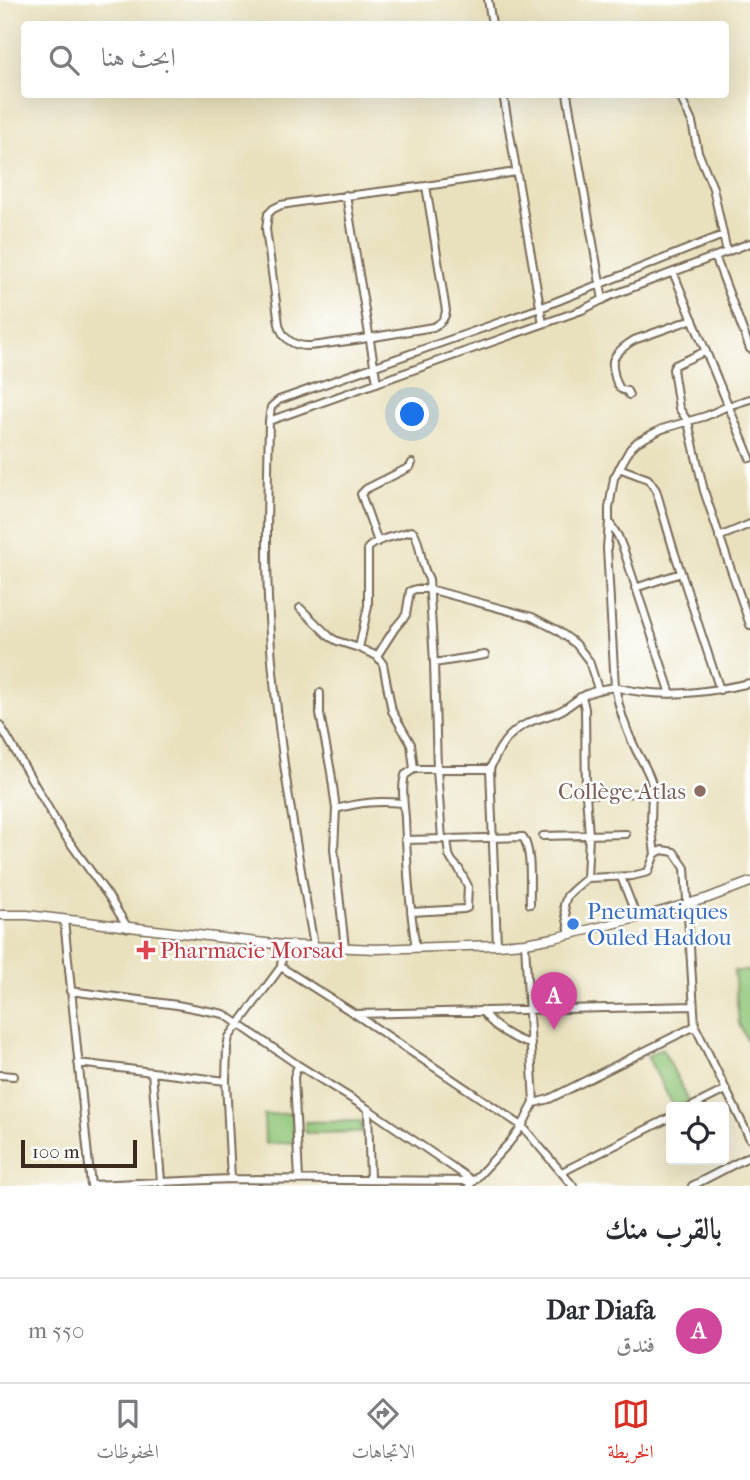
<!DOCTYPE html>
<html lang="ar">
<head>
<meta charset="utf-8">
<style>
	body { margin:0; font-family:"IM FELL French Canon",Amiri,serif; background:#f7f7f7; color:#2b2b33; direction:rtl }
	.controls { position:absolute; right:21px; bottom:21px; display:grid; overflow:hidden; border-radius:7px; box-shadow:0 7px 28px #0002 }
	.controls button { width:63px; height:63px; display:grid; place-items:center; padding:0; border:0; border-bottom:2px solid #e1e1e2; background:#fff; color:#2b2b33; font:35px sans-serif }
	.scale { position:absolute; left:21px; bottom:18px; width:116px; box-sizing:border-box; padding-left:7px; border:4px solid #3b2a1e; border-top:0; font-size:19px; line-height:24px; white-space:nowrap; color:#3b2a1e; -webkit-text-stroke:5px #fff; paint-order:stroke }
	.you { position:absolute; left:413px; top:415px; width:24px; height:24px; margin:-18px; border:5px solid #fff; border-radius:50%; background:#1a73e8; box-shadow:0 0 0 10px #1a73e833 }
	.badge { display:grid; place-items:center; width:46px; height:46px; border-radius:50%; background:#d93025; color:#fff; font-size:23px; font-weight:700 }
	.pin { position:absolute; translate:-50% -58px; filter:drop-shadow(0 2px 4px #0008) }
	.pin::after { content:''; position:absolute; top:37px; width:24px; height:21px; background:inherit; clip-path:polygon(0 0,100% 0,50% 100%) }
	.list { margin:0; padding:0; list-style:none }
	h2 { display:flex; justify-content:space-between; align-items:center; height:91px; margin:0; padding:0 28px; font-size:30px }
	h2 small { font-size:23px; font-weight:400; color:#7c7c81 }
	.list li { display:grid; grid-template-columns:46px 1fr auto; gap:21px; align-items:center; box-sizing:border-box; height:105px; padding:0 28px; border-top:2px solid #e1e1e2 }
	.list b { display:block; font-size:26px; white-space:nowrap }
	.list p { margin:0; font-size:23px; white-space:nowrap; color:#7c7c81 }
	.list em { font-size:23px; font-style:normal; color:#7c7c81 }
	.icon { flex:none; width:38px; height:38px; fill:none; stroke:currentColor; stroke-width:2; stroke-linecap:round; stroke-linejoin:round }
	.map { position:relative; flex:none; width:750px; height:1186px; overflow:hidden; direction:ltr }
	.search { position:absolute; background:#fff; box-shadow:0 7px 28px #0002; left:21px; right:21px; top:21px; height:77px; display:flex; align-items:center; gap:18px; box-sizing:border-box; padding:0 24px; border-radius:7px; color:#7c7c81; font-size:26px }
	.sheet { height:196px; background:#fff }
	nav { display:flex; justify-content:space-around; align-items:center; box-sizing:border-box; height:98px; border-top:2px solid #e1e1e2; background:#fff; font-size:19px; color:#7c7c81 }
	nav a { display:grid; justify-items:center; gap:4px }
	nav .on { color:#d93025 }
	.map>svg:first-child { display:block }
</style>
</head>
<body>
<div class="map">
<svg width="750" height="1186" viewBox="0 0 750 1186">
	<rect width="100%" height="100%" fill="#fff"/>
	<filter id="ink" filterUnits="userSpaceOnUse"><feTurbulence type="fractalNoise" baseFrequency=".0143" numOctaves="2"/><feDisplacementMap in="SourceGraphic" scale="14" xChannelSelector="R" yChannelSelector="G"/><feConvolveMatrix kernelMatrix="1 2 1 2 8 2 1 2 1" color-interpolation-filters="sRGB"/></filter>
	<filter id="wash" filterUnits="userSpaceOnUse"><feTurbulence type="fractalNoise" baseFrequency=".00686" numOctaves="4" result="noise"/><feDisplacementMap in="SourceGraphic" scale="28" xChannelSelector="R" yChannelSelector="G"/><feGaussianBlur stdDeviation="1.57" result="paint"/><feColorMatrix in="noise" values="0 0 0 0 0 0 0 0 0 0 0 0 0 0 0 0 0 1.4 0 .05"/><feComposite in="paint" operator="in"/></filter>
	<g filter="url(#wash)">
		<rect width="100%" height="100%" fill="#e9e1be"/>
		<path fill="#91c678" stroke="#66784b" stroke-width="2" d="M734,971H750V1045L739,1024Z
			M662,1048L689,1101L674,1107L647,1056Z
			M293,1113L294,1142L265,1144L264,1115Z
			M361,1121L362,1132L305,1133V1122Z"/>
	</g>
	<g filter="url(#ink)">
		<g fill="none" stroke-linecap="round" stroke-linejoin="round">
			<defs>
				<path id="minor" d="M488,0L492,24
					M503,94L543,324
					M567,94L603,300
					M679,94L692,122L698,152L713,188L727,252
					M426,186L446,311C445,320 440,324 433,327C402,332 371,338 340,342C329,343 317,346 307,346C293,346 282,338 279,324L266,229L268,214L273,209L281,205L306,201L426,186L516,172
					M346,195L377,383
					M715,256L750,349
					M673,272L750,458
					M706,351L675,365L673,369L679,408L688,422L704,491L750,625
					M629,395L627,391C623,390 620,390 618,385C615,380 612,366 613,361C615,353 627,344 634,340L693,319
					M269,421L582,310L610,296L750,243
					M619,468L648,479L656,490L673,548L720,690
					M609,522L607,548L615,687C661,699 704,693 750,683
					M719,537L750,524
					M378,542L361,494L366,489L410,467L412,463
					M635,588L681,573
					M300,608L330,637L337,641L359,648L377,656L383,664L392,711L411,744L414,769
					M359,648L368,606V548C379,538 397,536 411,531L414,532C422,547 420,565 429,579L434,663L437,769L442,839
					M377,656L395,628L406,615L410,591L416,589H429L532,617L557,630L576,644L589,661L598,689
					M434,663L485,655
					M320,693V714L331,772L336,809L334,849L345,948
					M671,694L624,551L618,536L609,522V508L614,478L630,449L637,442L662,429L706,416L728,406L750,399
					M580,697L583,700L585,709L586,794L589,835L587,878
					M0,725L61,830L109,897L128,928
					M586,794L652,793
					M336,809C361,802 377,801 403,803
					M543,836L626,834
					M405,840L523,837C533,853 529,886 530,904
					M621,877L637,918
					M411,912L464,909L467,908L468,886L459,869L452,861L449,855L447,839
					M64,920L91,1186
					M570,934L564,905L567,896L573,890L587,878L632,876L648,872L655,854L662,850L674,852L685,868L695,1026L750,1139
					M497,945L490,769C498,749 508,732 528,723C538,718 550,716 560,711C567,708 572,703 578,699C590,691 601,689 615,687C619,709 626,730 636,750C642,762 649,771 652,784L651,824L655,854
					M314,946C295,837 275,728 269,618C265,552 268,486 269,421L271,407L279,400L540,308L723,235
					M416,948C409,905 407,862 405,818C404,804 401,789 405,775L414,769H490
					M281,967L355,1014L522,1126L573,1186
					M70,991L177,1005L224,1014L298,1065L368,1109L473,1181
					M482,1010C491,1026 514,1040 531,1044
					M355,1014L693,1006
					M78,1063L226,1081
					M298,1065L294,1077L299,1180
					M152,1072L161,1181
					M0,1075L14,1076
					M534,1103L549,1099L695,1026
					M691,1107L725,1090
					M368,1109L370,1180
					M562,1172L671,1117
					M231,1179L226,1081L227,1047L229,1037L281,967L283,945
					M91,1185L231,1179L471,1181
					M469,1186L509,1143L522,1126L534,1103L525,943
					M692,1186L750,1156"/>
				<path id="tertiary" d="M0,915H27L283,945L376,949L497,945L525,943L554,938L637,918L708,898L750,882"/>
			</defs>
			<use href="#minor" stroke="#786a56" stroke-width="10"/>
			<use href="#tertiary" stroke="#786a56" stroke-width="11"/>
			<use href="#minor" stroke="#fff" stroke-width="6"/>
			<use href="#tertiary" stroke="#fff" stroke-width="8"/>
		</g>
	</g>
	<circle fill="#8d6e63" stroke="#fff" stroke-width="2.5" cx="700" cy="791" r="7"/>
	<circle fill="#3f7fe0" stroke="#fff" stroke-width="2.5" cx="573" cy="924" r="7"/>
	<path fill="#e0444e" stroke="#fff" stroke-width="2.5" d="M142.5 939.5h7v7h7v7h-7v7h-7v-7h-7v-7h7z"/>
	<g text-anchor="middle" dominant-baseline="central" stroke-width="5" stroke-linejoin="round" paint-order="stroke">
		<g font-size="23" fill="#785e54" stroke="#fff" text-anchor="end">
			<text x="686" y="791">Collège Atlas</text>
		</g>
		<g font-size="23" fill="#366cbe" stroke="#fff" text-anchor="start">
			<text x="587" y="911">Pneumatiques<tspan x="587" dy="26">Ouled Haddou</tspan></text>
		</g>
		<g font-size="23" fill="#be3a42" stroke="#fff" text-anchor="start">
			<text x="160" y="950">Pharmacie Morsad</text>
		</g>
	</g>
</svg>
<div class="controls">
<button><svg class="icon" aria-label="locate" viewBox="0 0 24 24"><circle cx="12" cy="12" r="6"/><path d="M12 2v4M12 18v4M2 12h4M18 12h4"/></svg></button>
</div>
<div class="scale">100 m</div>
<div class="you"></div>
<div class="pin badge" style="left:554px;top:1030px;background:#d1479c">A</div>
<div class="search"><svg class="icon" aria-label="search" viewBox="0 0 24 24"><circle cx="10" cy="10" r="6"/><path d="M15 15l6 6"/></svg>ابحث هنا</div>
</div>
<section class="sheet">
<h2>بالقرب منك<small></small></h2>
<ul class="list">
<li><span class="badge" style="background:#d1479c">A</span><div><b>Dar Diafa</b><p>فندق</p></div><em>550 m</em></li>
</ul>
</section>
<nav>
<a class="on"><svg class="icon" aria-label="map" viewBox="0 0 24 24"><path d="M3 6l6-2 6 2 6-2v14l-6 2-6-2-6 2zM9 4v14M15 6v14"/></svg>الخريطة</a>
<a><svg class="icon" aria-label="directions" viewBox="0 0 24 24"><path d="M12 3l9 9-9 9-9-9zM9 14v-3h6M13 9l2 2-2 2"/></svg>الاتجاهات</a>
<a><svg class="icon" aria-label="saved" viewBox="0 0 24 24"><path d="M7 4h10v16l-5-4-5 4z"/></svg>المحفوظات</a>
</nav>
</body>
</html>
